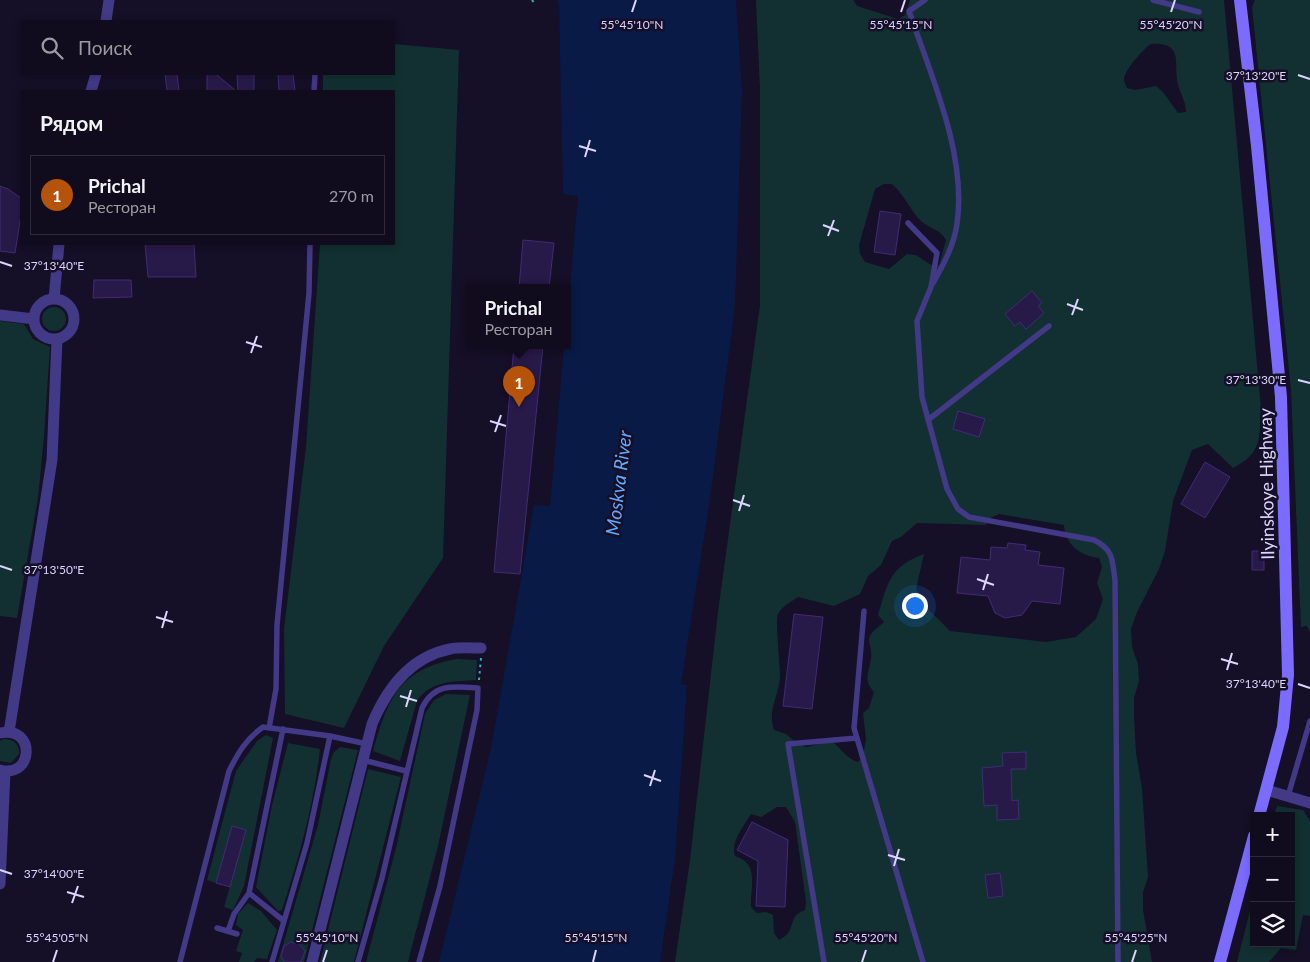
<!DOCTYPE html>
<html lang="ru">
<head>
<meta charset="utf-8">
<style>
	body { margin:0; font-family:Lato,sans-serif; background:#191426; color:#f1f3f6 }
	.controls { position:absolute; right:15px; bottom:15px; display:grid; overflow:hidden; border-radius:0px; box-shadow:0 2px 8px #0003 }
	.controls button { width:45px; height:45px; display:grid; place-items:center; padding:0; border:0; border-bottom:1px solid #302b3b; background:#100b1d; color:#f1f3f6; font:25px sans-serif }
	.you { position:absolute; left:914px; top:605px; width:18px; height:18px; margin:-12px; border:4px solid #fff; border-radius:50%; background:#1a73e8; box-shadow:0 0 0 8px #1a73e833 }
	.badge { display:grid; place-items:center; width:32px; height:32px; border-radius:50%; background:#b45309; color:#fff; font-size:16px; font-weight:700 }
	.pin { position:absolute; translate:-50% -41px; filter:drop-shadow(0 1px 2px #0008) }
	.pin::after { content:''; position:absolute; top:26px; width:18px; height:15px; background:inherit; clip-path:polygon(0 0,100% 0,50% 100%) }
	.popup { position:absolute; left:466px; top:284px; width:105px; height:65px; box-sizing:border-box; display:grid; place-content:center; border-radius:0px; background:#100b1d; filter:drop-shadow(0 1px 4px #0005); font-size:16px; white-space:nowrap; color:#9c9ba4 }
	.popup b { font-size:19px; color:#f1f3f6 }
	.popup::after { content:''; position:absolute; left:50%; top:100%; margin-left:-10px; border:10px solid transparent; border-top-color:#100b1d }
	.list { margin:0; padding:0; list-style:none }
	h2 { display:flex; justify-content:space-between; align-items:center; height:65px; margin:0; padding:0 20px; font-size:21px }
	h2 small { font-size:16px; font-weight:400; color:#9c9ba4 }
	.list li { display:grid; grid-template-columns:32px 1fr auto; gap:15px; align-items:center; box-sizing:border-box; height:80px; margin:0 10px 10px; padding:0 10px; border:1px solid #302b3b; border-radius:0px }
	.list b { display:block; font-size:19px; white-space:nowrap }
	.list p { margin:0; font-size:16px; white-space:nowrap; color:#9c9ba4 }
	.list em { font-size:16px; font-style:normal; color:#9c9ba4 }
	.icon { flex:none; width:28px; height:28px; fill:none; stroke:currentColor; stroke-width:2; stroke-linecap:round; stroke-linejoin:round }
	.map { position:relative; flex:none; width:1310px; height:962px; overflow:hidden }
	.search { position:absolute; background:#100b1d; box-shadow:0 2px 8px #0003; left:20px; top:20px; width:375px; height:55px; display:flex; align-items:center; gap:12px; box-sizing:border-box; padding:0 18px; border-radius:0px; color:#9c9ba4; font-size:19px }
	.panel { position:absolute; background:#100b1d; box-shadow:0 2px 8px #0003; left:20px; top:90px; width:375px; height:155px; border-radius:0px }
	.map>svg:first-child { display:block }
</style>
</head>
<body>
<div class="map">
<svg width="1310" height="962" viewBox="0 0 1310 962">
	<rect width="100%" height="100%" fill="#150f27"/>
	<path fill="#123031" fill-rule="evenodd" d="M756,0H853L857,6L898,19L905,15L910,0H1224L1261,409C1259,440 1262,453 1233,468L1208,444L1192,450L1173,501L1165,551L1159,569L1137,612L1131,629L1132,647L1138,664L1139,681L1134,698V716L1136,753L1142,788L1148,877L1143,892V910L1152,962H675L690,860L718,612L760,305V90ZM1151,44C1185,42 1173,64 1178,85C1181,95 1186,102 1186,112L1178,113L1163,92L1156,86L1135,90L1127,88C1126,85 1124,83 1124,80C1123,72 1143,49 1151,44ZM884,184H892C904,194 910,210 921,221C930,229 940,229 946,240L939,265H931L916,255L907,254L889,269L865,262L860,254L859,245L875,189ZM999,514L1064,525C1065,545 1081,556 1099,558L1102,567L1097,583L1103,599L1096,619L1076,637L1046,642L950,631L928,609L916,589L924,554C889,567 888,583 878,615L884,622C880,626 872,631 870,636C867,641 871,646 871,651C873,668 860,677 874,692L869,708L863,713L866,739L863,756L858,762C845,758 842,748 831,741L807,747L799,745L786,734L774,730C767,710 779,696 780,677C780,666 775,620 778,614C782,606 791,602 798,597L834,606L860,594L868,576L881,565L892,541L901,537L917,523L986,525L990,518ZM777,807H786L795,822L806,902L805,910C785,917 799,930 779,940L774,933L773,915L766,912L757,913L751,907C750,886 760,864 735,856C730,842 744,826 751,814L761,817Z
		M1255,0H1310V632L1307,626L1301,627L1291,390L1252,7Z
		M394,44L459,50L443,558L384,646L344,728L285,714L284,629L306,447L320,244H394V91H323V74H394Z
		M42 319a12 12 0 1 1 24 0a12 12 0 1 1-24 0Z
		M0,321L24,324L33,339L50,347L44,437L38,498L17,618L0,616Z
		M457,659L477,660L476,680C453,682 431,680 417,701L400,761L373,751C388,699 399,669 457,659Z
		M446,694L470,695L438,846L408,962H366L396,848L425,714L434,700Z
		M266,735L273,738L244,886L233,910L224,907L246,830L232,827L216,883L207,880L236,771L257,741Z
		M4,739C14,739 20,745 19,754L11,763L0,761V741Z
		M288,743L320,749C314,805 299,857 282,910L278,911L256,887L272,805Z
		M340,747L358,750L304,962H278L318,825L331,759L334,752Z
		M368,769L401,777L354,962H320Z
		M1277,806L1303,810L1310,821V916L1303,915L1296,950L1281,948L1269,962H1237L1254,895V943H1291V816H1274Z
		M248,903L261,911L277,930L267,959L257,958L254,962H239L242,953L236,951L243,930L236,925L238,914Z"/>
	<path fill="#091a46" d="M557,0H736L742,92L735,306L710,499L681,684L687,685L675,859L660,962H439L491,748L534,505L549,346H568V288H554L563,194L559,4Z"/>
	<path fill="#150f27" d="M563,194L578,196L568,308V288H554Z
		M549,346H564L550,506L534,505Z"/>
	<path fill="#271a49" stroke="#402c75" d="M165,74H177L179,91H167Z
		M207,74H216L236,91H207Z
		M237,74H254V91H238Z
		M278,74H293L295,91H279Z
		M0,186L8,189L21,198V215L15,253L0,251Z
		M880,211L901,214L895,255L874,252Z
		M523,240L554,243L549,288H519Z
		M145,244H194L196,277H148Z
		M94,280H131L132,297L93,298Z
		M1032,291L1042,303L1038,306L1044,313L1026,329L1020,322L1015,326L1005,314Z
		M514,346H543L520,574L494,572Z
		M958,411L985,419L979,437L953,429Z
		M1205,462L1230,477L1205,518L1181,504Z
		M1008,543L1026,545L1025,550L1040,552L1038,565L1064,568L1060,604L1032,601L1022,615L1005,618L995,613L988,596L957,593L961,557L990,560L991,547L1007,548Z
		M1252,551H1264V570H1252Z
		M794,614L823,617L812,709L783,706Z
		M1026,752V769H1011L1012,801L1018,800L1019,819L997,820V805L984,806L982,768L1003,766L1002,753Z
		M752,822L788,840L785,907L756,906L758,861L737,850Z
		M232,826L246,830L230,887L216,883Z
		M1000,873L1003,896L988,898L985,875Z
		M291,942L300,945L305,951L301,962H284L281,956L284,946Z"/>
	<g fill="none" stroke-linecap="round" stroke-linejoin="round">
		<path stroke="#2cb9bc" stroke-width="2" stroke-dasharray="2.5 4" stroke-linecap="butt" d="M532,0L535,4
			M479,680L481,658"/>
		<path stroke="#423987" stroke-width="5.5" d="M925,0L909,11C931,76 967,154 957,224C954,245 944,264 933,283
			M1153,0L1199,12
			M314,91L315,74
			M908,223L937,253L931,287L917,321L922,397L947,489L958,509L969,517L1094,540C1114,550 1112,560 1115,580L1118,962
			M928,420L1049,326
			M864,611L854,728L923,962
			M269,728L276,689L277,625L309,293L310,244
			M283,729L249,893L284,921
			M363,760L406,771
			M1288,796L1310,721
			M217,928L237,934
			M228,931L234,914L249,893
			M180,962L229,771C238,753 246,739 263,727L330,736L367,744
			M272,962L307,843L330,736
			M358,962L382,878L422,708C434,683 454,686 478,688L477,710L440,886L419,962
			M824,962L788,744L857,738"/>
		<path stroke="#423987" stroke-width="11" d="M106,21L109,0
			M91,91L96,74
			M34 319a20 20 0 1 1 40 0a20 20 0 1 1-40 0Z
			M54,299L59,244
			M0,315L34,319
			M9,732L52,460L57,339
			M0,733C36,725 34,779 0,770
			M1267,790L1310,803
			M0,884L5,772
			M312,962L372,724C387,688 410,657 450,649C460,647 471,648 481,648"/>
		<path stroke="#7b6cff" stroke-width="12" d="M1240,0L1257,146L1281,397L1288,675L1283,727L1259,816
			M1220,962L1254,836"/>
	</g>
	<path fill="none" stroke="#ddd5ff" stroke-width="2" d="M632,12L636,0M901,12L905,0M1171,12L1175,0M1298,75L1310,79M579,146L596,151M585,157L590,140M823,225L839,231M828,236L834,220M0,262L12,266M1067,304L1083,310M1072,315L1078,299M246,342L262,347M251,353L257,336M1298,380L1310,383M490,421L506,426M495,432L501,415M733,500L750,506M739,511L744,495M0,566L12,570M977,579L994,585M983,590L988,574M156,617L173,622M162,628L167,611M1221,659L1238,664M1227,670L1232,653M1298,684L1310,688M400,696L417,701M406,707L411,690M644,775L661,781M650,786L655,770M888,855L905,860M894,866L899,849M0,870L12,874M67,892L84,897M72,903L78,886M53,962L57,950M323,962L327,950M593,962L596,950M862,962L866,950M1132,962L1136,950"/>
	<g text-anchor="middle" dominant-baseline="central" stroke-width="5" stroke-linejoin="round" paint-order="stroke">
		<g font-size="18" fill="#ddd5ff" stroke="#150f27">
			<text transform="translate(1266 484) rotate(-91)">Ilyinskoye Highway</text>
		</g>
		<g font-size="19" font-style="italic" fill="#63aaff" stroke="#150f27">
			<text transform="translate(618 483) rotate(-83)">Moskva River</text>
		</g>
	</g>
	<g font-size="12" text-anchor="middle" fill="#ddd5ff" stroke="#150f27" stroke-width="5" stroke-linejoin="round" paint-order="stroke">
		<text x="632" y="29">55°45'10"N</text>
		<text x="901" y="29">55°45'15"N</text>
		<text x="1171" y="29">55°45'20"N</text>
		<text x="1256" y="80">37°13'20"E</text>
		<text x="54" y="270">37°13'40"E</text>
		<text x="1256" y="384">37°13'30"E</text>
		<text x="54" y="574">37°13'50"E</text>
		<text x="1256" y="688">37°13'40"E</text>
		<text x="54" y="878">37°14'00"E</text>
		<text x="1136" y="942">55°45'25"N</text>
		<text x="57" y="942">55°45'05"N</text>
		<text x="327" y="942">55°45'10"N</text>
		<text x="596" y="942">55°45'15"N</text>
		<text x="866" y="942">55°45'20"N</text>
	</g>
</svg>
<div class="controls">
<button>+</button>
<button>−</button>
<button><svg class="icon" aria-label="layers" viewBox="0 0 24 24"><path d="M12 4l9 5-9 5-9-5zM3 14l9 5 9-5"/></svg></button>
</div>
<div class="you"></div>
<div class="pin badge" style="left:519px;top:407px">1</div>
<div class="popup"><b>Prichal</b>Ресторан</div>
<div class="search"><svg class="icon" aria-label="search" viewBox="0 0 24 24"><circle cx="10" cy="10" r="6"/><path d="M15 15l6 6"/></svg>Поиск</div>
<section class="panel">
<h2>Рядом<small></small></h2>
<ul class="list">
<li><span class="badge">1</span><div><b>Prichal</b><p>Ресторан</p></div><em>270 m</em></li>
</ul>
</section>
</div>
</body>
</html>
